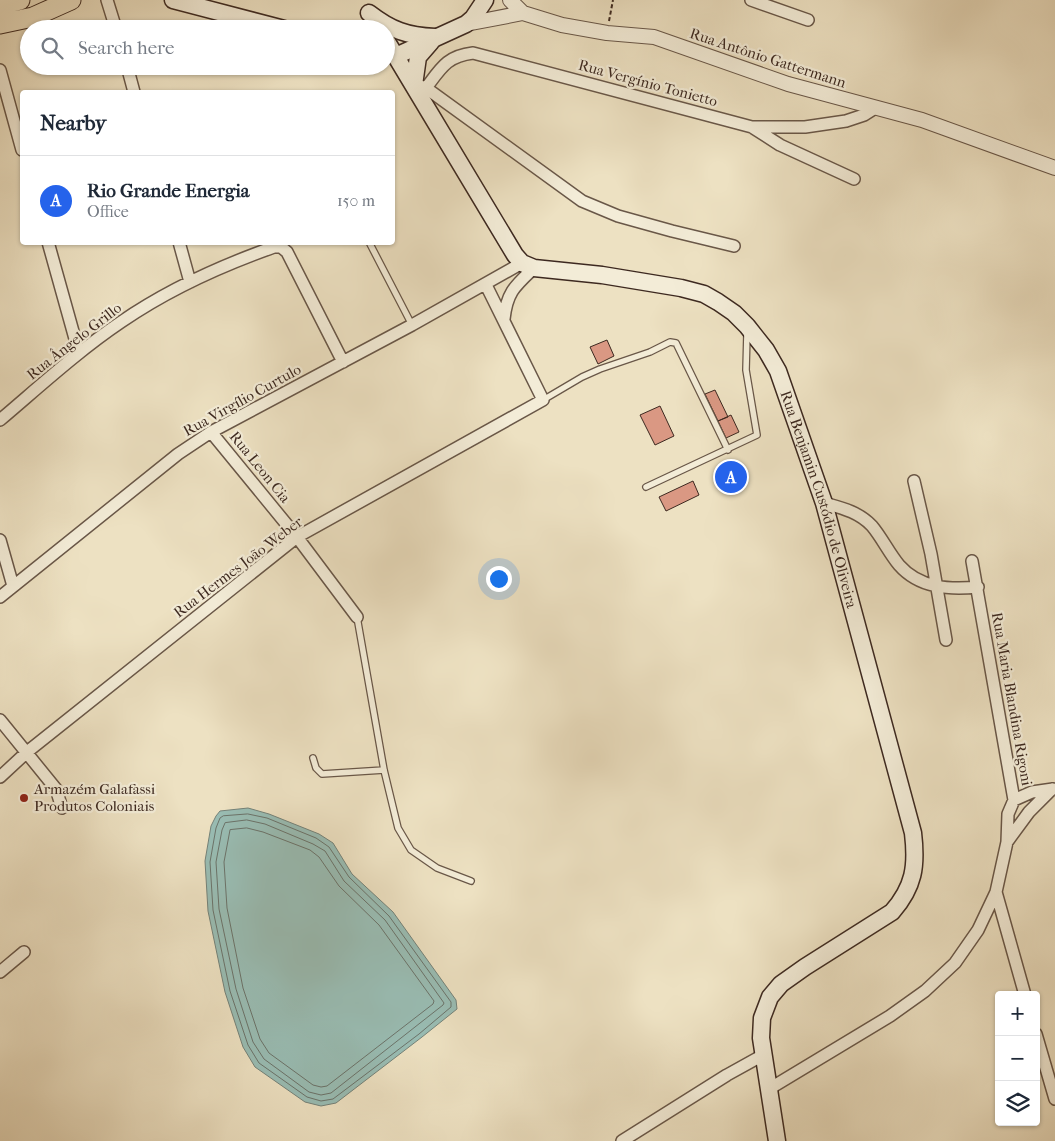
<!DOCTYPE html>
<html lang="en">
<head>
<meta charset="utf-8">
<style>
	body { margin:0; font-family:"IM FELL French Canon",serif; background:#f6f6f7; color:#1f2937 }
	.controls { position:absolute; right:15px; bottom:15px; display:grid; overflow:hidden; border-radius:5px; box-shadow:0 1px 4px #0004 }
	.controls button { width:45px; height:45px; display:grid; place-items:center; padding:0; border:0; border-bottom:1px solid #e0e1e3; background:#fff; color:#1f2937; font:25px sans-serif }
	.you { position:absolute; left:498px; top:578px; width:18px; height:18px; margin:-12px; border:4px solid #fff; border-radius:50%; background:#1a73e8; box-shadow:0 0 0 8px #1a73e833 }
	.badge { display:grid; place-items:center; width:32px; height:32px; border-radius:50%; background:#2563eb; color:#fff; font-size:16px; font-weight:700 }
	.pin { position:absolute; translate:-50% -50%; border:2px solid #fff; box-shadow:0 1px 5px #0006 }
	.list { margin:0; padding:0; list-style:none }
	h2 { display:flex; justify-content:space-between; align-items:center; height:65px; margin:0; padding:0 20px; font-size:21px }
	h2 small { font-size:16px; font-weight:400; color:#747a83 }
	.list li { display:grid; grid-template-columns:32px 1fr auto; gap:15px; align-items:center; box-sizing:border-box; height:90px; padding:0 20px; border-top:1px solid #e0e1e3 }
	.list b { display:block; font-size:19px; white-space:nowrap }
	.list p { margin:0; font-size:16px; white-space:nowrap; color:#747a83 }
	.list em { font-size:16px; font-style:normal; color:#747a83 }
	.icon { flex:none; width:28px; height:28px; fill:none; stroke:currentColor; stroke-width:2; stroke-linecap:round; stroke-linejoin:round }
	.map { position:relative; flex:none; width:1055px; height:1141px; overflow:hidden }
	.search { position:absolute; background:#fff; box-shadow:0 1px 4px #0004; left:20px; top:20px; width:375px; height:55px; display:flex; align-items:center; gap:12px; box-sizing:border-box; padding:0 18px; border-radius:28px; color:#747a83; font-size:19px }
	.panel { position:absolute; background:#fff; box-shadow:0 1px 4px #0004; left:20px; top:90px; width:375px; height:155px; border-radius:5px }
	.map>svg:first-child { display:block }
</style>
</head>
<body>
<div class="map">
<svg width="1055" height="1141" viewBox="0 0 1055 1141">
	<rect width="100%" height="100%" fill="#ede1c2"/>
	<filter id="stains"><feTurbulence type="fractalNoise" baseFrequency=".004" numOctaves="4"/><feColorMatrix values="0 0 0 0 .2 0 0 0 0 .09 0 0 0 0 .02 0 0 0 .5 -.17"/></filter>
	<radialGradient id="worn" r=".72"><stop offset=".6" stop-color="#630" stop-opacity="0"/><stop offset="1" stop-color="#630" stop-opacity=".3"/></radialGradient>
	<path fill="#99bdb4" stroke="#748279" d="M248,808L269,814L319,834L333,843L352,874L393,912L456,1000L457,1009L422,1037L336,1103L321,1106L305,1102L255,1067L243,1047L225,992L208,911L205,861L211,826L216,816L220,811Z"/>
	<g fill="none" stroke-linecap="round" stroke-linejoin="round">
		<path stroke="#6b736a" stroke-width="1" d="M248,814L267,818L316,838L329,847L349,877L389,916L451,1002V1007L419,1034L333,1099L321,1101L307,1097L259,1063L248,1045L230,991L213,910L210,862L216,828L220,818L223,816Z
			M247,820L265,824L313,844L325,851L344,881L385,920L444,1003L443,1005L331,1093L321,1095L309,1092L264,1059L253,1042L236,989L219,909L216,862L222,830L225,823Z
			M247,828L263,832L310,850L319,857L339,886L379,925L434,1001L433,1004L327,1086L321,1087L313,1085L269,1053L260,1039L243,988L227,908L224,862L230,830Z"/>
	</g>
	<path fill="#da9883" stroke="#3d2920" d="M607,340L614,356L598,364L590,347Z
		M715,390L728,417L718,421L705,394Z
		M660,406L674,436L655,445L640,415Z
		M731,415L739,432L726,438L718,421Z
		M693,481L699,495L666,511L659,497Z"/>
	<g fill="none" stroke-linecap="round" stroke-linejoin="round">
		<defs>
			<path id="service" d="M369,242L412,325
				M543,400L582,377L600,369L650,352L670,342L676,343L728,450
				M646,487L757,435L746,370L747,333
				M357,617L384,770L398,828L411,850L437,868L471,881
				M313,758L316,768L322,774L384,770"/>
			<path id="minor" d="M107,0L116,29
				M751,0L808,20
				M127,66L134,92
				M0,70L22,150
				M420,86L426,88L582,201L618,216L672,231L734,246
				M426,88C441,68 447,56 473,53L752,127H805L846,121L864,115L875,108
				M752,127L780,145L854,179
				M48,242L79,353
				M179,242L190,282
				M504,319C507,292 515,286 534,268
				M0,420C39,387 78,351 121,322C166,291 223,265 274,247H281L287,252L343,362
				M211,432L297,537L357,617
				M914,481L931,554L946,640
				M824,503C842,508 859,512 872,526C882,538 889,553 899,565C919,588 949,590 978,587
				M0,540L13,586
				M0,597L178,454L211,432L412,325L522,263
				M0,720L56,789L62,808
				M0,777L27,752L297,537L543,400L486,285
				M1014,800L1032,792L1053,789
				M1007,842L1029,812L1052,789
				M996,892L1025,995
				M0,972L24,952
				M1036,1034L1055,1099
				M769,1089L890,1016L925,991L955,963L978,930L996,892L1007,842L1008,814L1014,800L972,561
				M622,1141L727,1075L763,1055"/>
			<path id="tertiary" d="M510,0L523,13
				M466,24L523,13L562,25L607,33L654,37L788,84L922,120L1055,168"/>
			<g id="secondary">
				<path d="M173,0L284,29"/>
				<path d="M369,13C391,30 407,36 435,37"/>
				<path id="s1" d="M386,40L515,255L522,263L534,268L602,275L681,288L704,294L718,302L734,313L747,326L766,350L778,371L824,503L913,833C917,866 914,887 892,912L805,967L781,984L770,997L762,1018L761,1038L777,1141"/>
				<path d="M396,56L466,24L473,18L485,0"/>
				<path d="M414,85L418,57L431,42"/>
			</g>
			<path id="trunk" d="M0,5L20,0
				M0,24L33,17L71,0"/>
		</defs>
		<use href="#service" stroke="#695748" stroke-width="8"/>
		<use href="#minor" stroke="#695748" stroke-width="14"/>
		<use href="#tertiary" stroke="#695748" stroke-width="16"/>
		<use href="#secondary" stroke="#3d2920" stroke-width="19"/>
		<use href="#trunk" stroke="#3d2920" stroke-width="21"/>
		<path stroke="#3d2920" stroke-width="2" stroke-dasharray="4 2.5" stroke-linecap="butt" d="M609,21L613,0"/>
		<use href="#service" stroke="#f3ecd7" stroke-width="5.5"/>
		<use href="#minor" stroke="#f3ecd7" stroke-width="11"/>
		<use href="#tertiary" stroke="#f3ecd7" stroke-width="14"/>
		<use href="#secondary" stroke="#f3ecd7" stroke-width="16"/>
		<use href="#trunk" stroke="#ede1c2" stroke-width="19"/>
	</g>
	<circle fill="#8f2418" stroke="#f3ecd7" stroke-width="2" cx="24" cy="798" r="5"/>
	<g text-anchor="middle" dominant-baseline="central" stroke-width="4.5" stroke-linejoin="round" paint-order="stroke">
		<g font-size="15" fill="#3d2920" stroke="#f3ecd7">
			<text transform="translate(768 58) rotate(18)">Rua Antônio Gattermann</text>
			<text transform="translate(648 83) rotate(15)">Rua Vergínio Tonietto</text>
			<text transform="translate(74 341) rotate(-38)">Rua Ângelo Grillo</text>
			<text transform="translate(242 400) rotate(-29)">Rua Virgílio Curtulo</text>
			<text transform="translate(260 467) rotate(51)">Rua Leon Cia</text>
			<text stroke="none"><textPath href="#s1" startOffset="690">Rua Benjamin Custódio de Oliveira</textPath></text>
			<text transform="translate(238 567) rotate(-37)">Rua Hermes João Weber</text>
			<text transform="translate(1012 699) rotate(80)">Rua Maria Blandina Rigoni</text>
		</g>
		<g font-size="15" fill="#3d2920" stroke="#f3ecd7" text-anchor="start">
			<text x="34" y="789">Armazém Galafassi<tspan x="34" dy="17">Produtos Coloniais</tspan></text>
		</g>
	</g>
	<rect width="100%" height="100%" filter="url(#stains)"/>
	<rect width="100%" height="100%" fill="url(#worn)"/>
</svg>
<div class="controls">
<button>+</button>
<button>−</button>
<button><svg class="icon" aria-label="layers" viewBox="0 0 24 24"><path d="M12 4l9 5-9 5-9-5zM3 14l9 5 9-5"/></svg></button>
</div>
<div class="you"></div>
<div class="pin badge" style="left:731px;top:477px">A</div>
<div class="search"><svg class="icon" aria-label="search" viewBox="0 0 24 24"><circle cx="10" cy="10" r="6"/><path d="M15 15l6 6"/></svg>Search here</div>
<section class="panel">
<h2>Nearby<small></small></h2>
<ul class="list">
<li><span class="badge">A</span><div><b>Rio Grande Energia</b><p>Office</p></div><em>150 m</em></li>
</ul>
</section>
</div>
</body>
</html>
